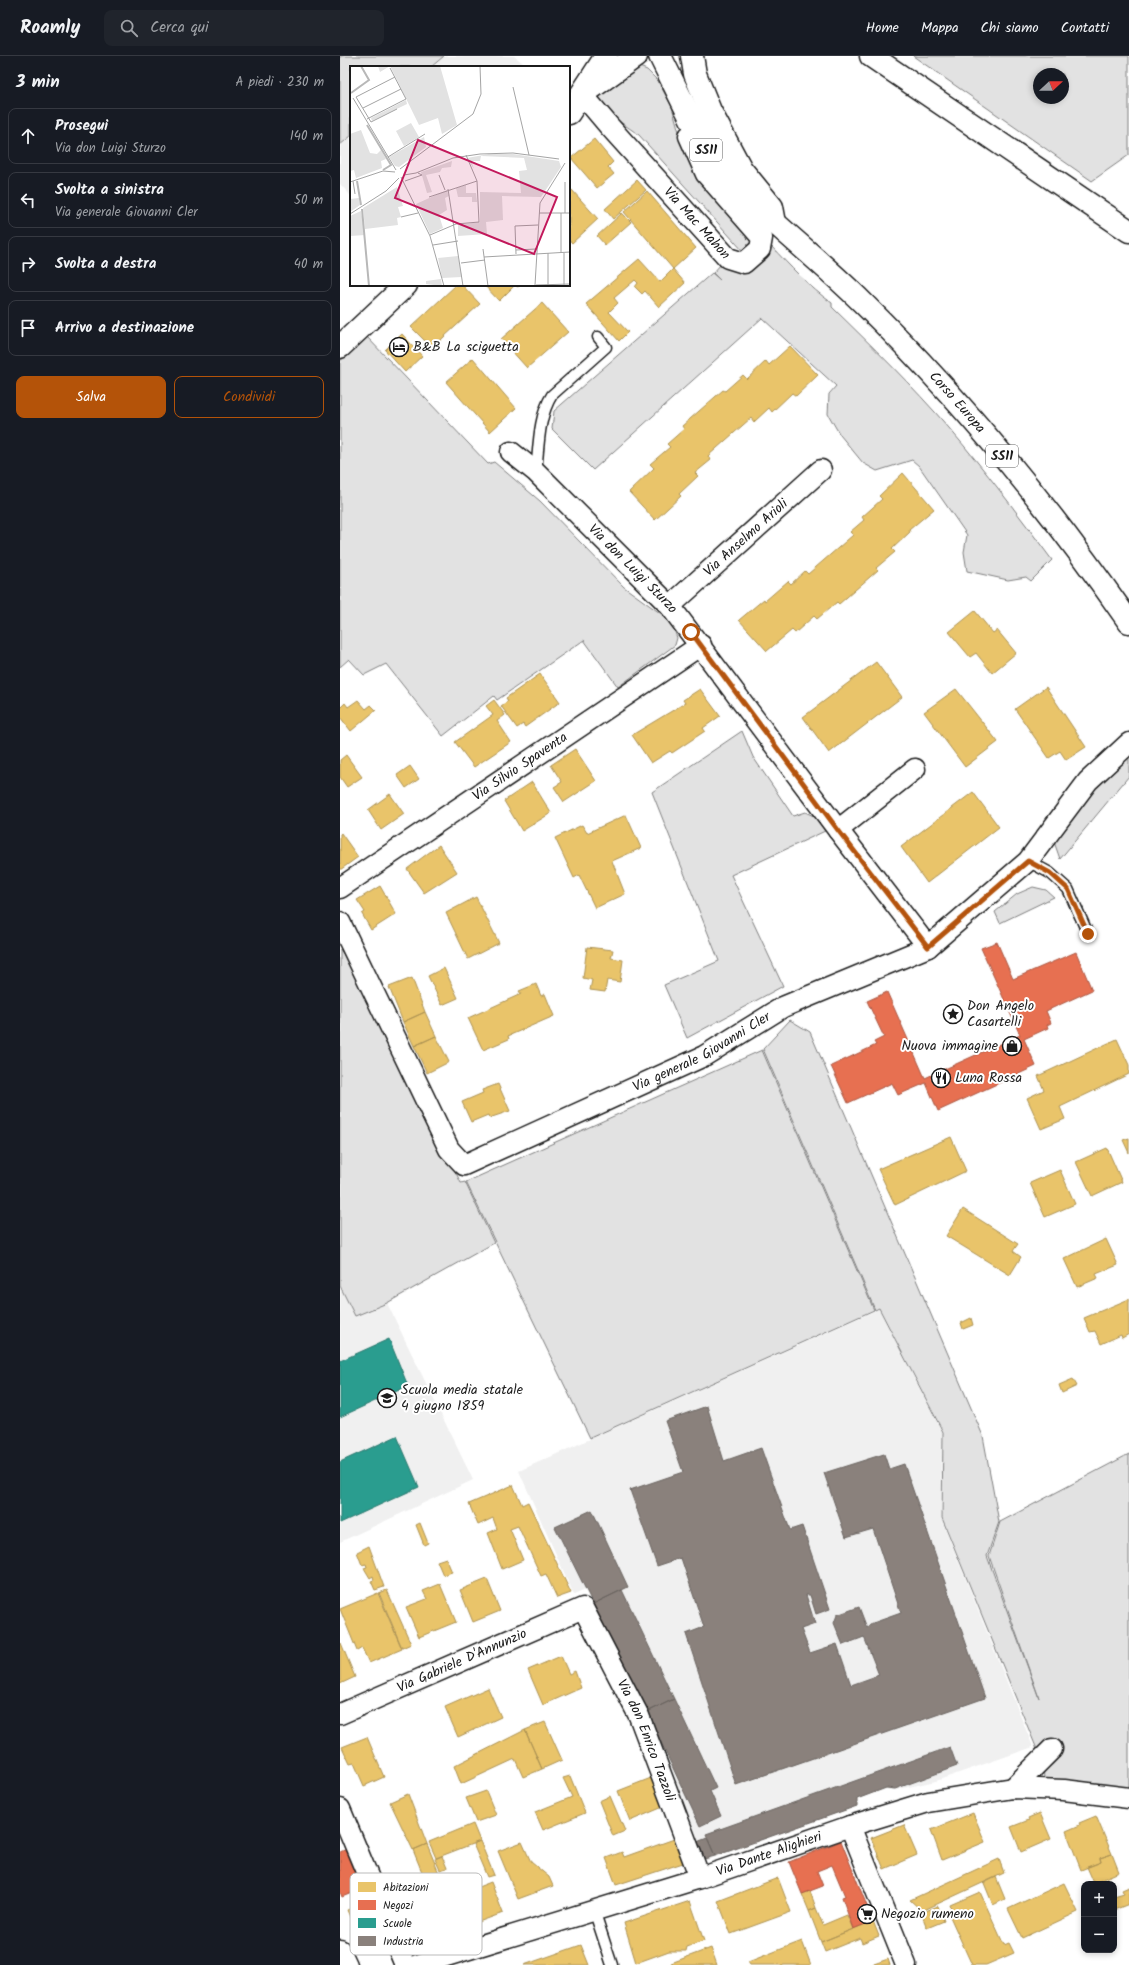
<!DOCTYPE html>
<html lang="it">
<head>
<meta charset="utf-8">
<style>
	body { margin:0; font-family:Kalam,sans-serif; background:#20242c; color:#f1f3f6 }
	.controls { position:absolute; right:12px; bottom:12px; display:grid; overflow:hidden; border-radius:8px; box-shadow:0 2px 6px #0003 }
	.controls button { width:36px; height:36px; display:grid; place-items:center; padding:0; border:0; border-bottom:1px solid #363941; background:#171b24; color:#f1f3f6; font:20px sans-serif }
	.compass { position:absolute; left:693px; top:12px; width:36px; height:36px; border-radius:50%; background:#171b24; box-shadow:0 2px 6px #0003; rotate:68deg }
	.stop { position:absolute; width:12px; height:12px; margin:-9px; border:3px solid #b45309; border-radius:50%; background:#fff }
	.stop.end { background:#b45309; border-color:#fff; box-shadow:0 1px 4px #0008 }
	.list { margin:0; padding:0; list-style:none }
	h2 { display:flex; justify-content:space-between; align-items:center; height:52px; margin:0; padding:0 16px; font-size:17px }
	h2 small { font-size:13px; font-weight:400; color:#9ea1a6 }
	.list li { display:grid; grid-template-columns:26px 1fr auto; gap:12px; align-items:center; box-sizing:border-box; height:56px; margin:0 8px 8px; padding:0 8px; border:1px solid #363941; border-radius:8px }
	.list b { display:block; font-size:15px; white-space:nowrap }
	.list p { margin:0; font-size:13px; white-space:nowrap; color:#9ea1a6 }
	.list em { font-size:13px; font-style:normal; color:#9ea1a6 }
	.actions { display:flex; gap:8px; padding:12px 16px }
	.actions a { flex:1; padding:9px 0; border:1px solid #b45309; border-radius:8px; text-align:center; font-size:14px; color:#b45309 }
	.actions .main { background:#b45309; color:#fff }
	.icon { flex:none; width:22px; height:22px; fill:none; stroke:currentColor; stroke-width:2; stroke-linecap:round; stroke-linejoin:round }
	.map { position:relative; flex:none; width:789px; height:1909px; overflow:hidden }
	header { display:flex; align-items:center; gap:24px; box-sizing:border-box; height:56px; padding:0 20px; background:#171b24; border-bottom:1px solid #363941 }
	header strong { font-size:19px }
	nav { display:flex; gap:22px; margin-inline-start:auto; font-size:14px }
	.search { width:280px; height:36px; background:#20242c; display:flex; align-items:center; gap:10px; box-sizing:border-box; padding:0 14px; border-radius:8px; color:#9ea1a6; font-size:15px }
	main { display:flex }
	aside { flex:1; background:#171b24 }
	.map>svg:first-child { display:block }
</style>
</head>
<body>
<header>
<strong>Roamly</strong>
<div class="search"><svg class="icon" aria-label="search" viewBox="0 0 24 24"><circle cx="10" cy="10" r="6"/><path d="M15 15l6 6"/></svg>Cerca qui</div>
<nav><a>Home</a><a>Mappa</a><a>Chi siamo</a><a>Contatti</a></nav>
</header>
<main>
<aside>
<h2>3 min<small>A piedi · 230 m</small></h2>
<ul class="list">
<li><svg class="icon" aria-label="ahead" viewBox="0 0 24 24"><path d="M12 20V5M6 11l6-6 6 6"/></svg><div><b>Prosegui</b><p>Via don Luigi Sturzo</p></div><em>140 m</em></li>
<li><svg class="icon" aria-label="left" viewBox="0 0 24 24"><path d="M17 20v-9H6M10 6l-5 5 5 5"/></svg><div><b>Svolta a sinistra</b><p>Via generale Giovanni Cler</p></div><em>50 m</em></li>
<li><svg class="icon" aria-label="right" viewBox="0 0 24 24"><path d="M7 20v-9h11M14 6l5 5-5 5"/></svg><div><b>Svolta a destra</b></div><em>40 m</em></li>
<li><svg class="icon" aria-label="arrive" viewBox="0 0 24 24"><path d="M6 21V4h12l-3 4 3 4H6"/></svg><div><b>Arrivo a destinazione</b></div></li>
</ul>
<div class="actions"><a class="main">Salva</a><a>Condividi</a></div>
</aside>
<div class="map">
<svg width="789" height="1909" viewBox="0 0 789 1909">
	<rect width="100%" height="100%" fill="#fff"/>
	<filter id="ink" filterUnits="userSpaceOnUse"><feTurbulence type="fractalNoise" baseFrequency=".025" numOctaves="2"/><feDisplacementMap in="SourceGraphic" scale="8" xChannelSelector="R" yChannelSelector="G"/><feConvolveMatrix kernelMatrix="1 2 1 2 8 2 1 2 1" color-interpolation-filters="sRGB"/></filter>
	<g filter="url(#ink)">
		<path fill="#f0f0f0" d="M105,0H174L188,11H92Z
			M11,81V140L0,128V90Z
			M0,1230L15,1260L47,1247L133,1424L0,1486Z
			M539,1253L602,1376L601,1462L693,1691L596,1725L555,1734L546,1733L517,1743V1750L364,1805L305,1657L245,1534L234,1539L179,1415Z"/>
		<path fill="#e2e2e2" stroke="#7f7f7f" fill-rule="evenodd" d="M0,0H104L91,11H11V80L0,89Z
			M573,0H789V99L752,125ZM699,18H723V42H699Z
			M297,10L307,14L318,25L332,51L343,90L411,180V190L403,195L299,79C287,70 269,60 261,48C258,44 260,40 261,35Z
			M431,190C450,210 469,231 492,247V251C532,290 572,329 609,372C645,414 679,459 712,504L691,525L686,521L668,524L627,515L624,496L627,479L579,410L572,404L537,415L523,407L500,379L488,358L489,338L496,330L422,262L253,414L212,373L214,355L372,217L380,224L373,217L381,208C411,214 416,219 431,190Z
			M27,281L148,408L154,406L200,445L284,531L327,562L334,573L337,582L335,589L278,631L244,584L157,644L154,640L103,680L46,608L24,619L9,603L0,611V305Z
			M402,675L413,701L453,760L465,756L476,761L485,775L391,819L443,930L347,982L324,929L379,905L312,736Z
			M789,695V720L720,803L713,783L747,736Z
			M693,831L706,834L714,841L660,867L655,856L677,838Z
			M0,893L16,918L121,1127L125,1126L154,1187L47,1247L15,1260L0,1230Z
			M450,964L470,976L643,1380L659,1466L647,1500L699,1642L649,1500L660,1466L789,1398V1733L704,1723L703,1708L602,1462L603,1376L539,1252L535,1254L423,993Z
			M422,994L534,1254L250,1382L126,1126Z"/>
		<path fill="#e9c46a" stroke="#ac9253" d="M254,83L273,106L268,111L274,118L257,132L231,102Z
			M297,124L306,134L273,163L265,153Z
			M232,134L258,163L232,187L229,184V136Z
			M307,135L356,192L333,213L284,156Z
			M282,157L291,166L265,189L257,180Z
			M299,203L320,226L333,213L345,227L319,251L305,235L302,238L295,231L298,227L295,224L274,242L278,247L269,256L288,276L279,285L246,248Z
			M116,229H122L140,248L92,292L71,271Z
			M144,229H180L178,231L175,229L159,245Z
			M202,247L228,276L187,312L161,283Z
			M62,278L82,300L65,316L45,294Z
			M450,290L478,319L456,340L452,337L432,356L429,352L414,366L411,362L368,400L371,404L355,417L358,420L339,438L341,440L315,464L289,436L314,412L310,408L330,391L327,388L344,373L342,370L383,334L385,335L403,319L407,323L426,305L429,309Z
			M133,302L176,352L150,376L106,326Z
			M563,417L594,453L569,474L570,476L552,493L555,496L536,512L538,514L499,548L497,546L477,563L474,560L455,577L452,574L427,595L399,564L424,543L425,545L448,525L451,528L465,515L468,518L513,479L510,476L524,464L522,461L542,443L539,440Z
			M635,555L653,577L657,574L676,597L652,617L636,597L630,601L609,576Z
			M536,606L562,641L489,697L463,661Z
			M200,618L220,646L185,671L183,668L177,672L161,650L168,645L166,642Z
			M706,631L746,691L726,704L720,695L709,702L675,653Z
			M360,633L380,660L363,672L365,675L332,697L330,695L311,707L292,679L345,647L343,644Z
			M616,633L658,686L625,711L584,656Z
			M18,644L26,653L31,649L36,654L11,675L0,661V652L5,647L8,651Z
			M154,644L165,659L157,665L171,686L134,711L115,686L153,659L146,650Z
			M235,693L256,725L224,746L214,731L222,726L211,709Z
			M6,699L22,721L7,731L0,721V704Z
			M70,710L79,723L66,732L57,719Z
			M192,726L211,757L182,775L164,745Z
			M633,736L659,771L587,827L561,791Z
			M50,738L64,758L41,774L28,754Z
			M286,759L301,792L272,805L285,838L255,852L239,819L234,822L215,782L242,769L247,777Z
			M1,777L18,801L0,814V778Z
			M99,789L117,816L84,837L67,813Z
			M40,830L56,858L31,874L22,858L25,856L17,844Z
			M136,841L159,887L128,903L106,857Z
			M247,891L273,894L271,902L283,904L280,926L267,924L265,936L250,934L252,924L243,922Z
			M104,912L118,942L102,949L88,920Z
			M72,922L85,956L63,966L49,931Z
			M196,928L201,940L205,938L214,960L168,980L169,983L143,994L128,962L181,938L179,935Z
			M85,956L96,980L74,990L63,966Z
			M96,980L109,1006L87,1017L74,990Z
			M777,983L789,1009V1018L720,1051L725,1063L701,1073L687,1042L704,1034L698,1020Z
			M158,1028L170,1055L149,1062L148,1059L131,1066L122,1046L143,1037L142,1034Z
			M611,1081L626,1115L555,1149L538,1113Z
			M789,1082V1097L783,1084Z
			M767,1092L782,1126L752,1140L736,1106Z
			M720,1114L735,1148L705,1161L690,1127Z
			M623,1153L678,1188L673,1195L681,1201L670,1219L606,1180Z
			M766,1183L778,1209L756,1218L758,1222L737,1231L724,1203Z
			M789,1243V1278L782,1282L781,1279L761,1288L755,1275L750,1276L744,1262Z
			M631,1262L633,1269L623,1273L621,1267Z
			M733,1323L737,1330L722,1337L719,1329Z
			M173,1429L182,1449L188,1446L231,1537L217,1542L206,1518L201,1520L178,1470L170,1473L183,1504L162,1513L148,1477L157,1473L153,1462L138,1469L129,1448Z
			M80,1467L88,1487L84,1489L76,1469Z
			M29,1490L44,1531L35,1534L31,1525L34,1524L33,1520L30,1522L24,1512L27,1511L26,1508L22,1509L17,1496Z
			M106,1502L112,1516L103,1519L97,1505Z
			M147,1523L160,1555L133,1566L120,1534Z
			M100,1528L116,1566L79,1581L66,1551L87,1543L83,1535Z
			M47,1534L71,1588L62,1592L39,1537Z
			M38,1537L62,1593L29,1607L22,1592L17,1595L0,1553Z
			M1,1587L15,1621L0,1628V1588Z
			M221,1600L229,1618L235,1615L241,1632L203,1649L188,1614Z
			M148,1632L161,1661L118,1681L105,1651Z
			M205,1666L222,1704L202,1713L185,1674Z
			M185,1674L202,1713L183,1721L175,1703L121,1728L114,1710Z
			M27,1681L44,1721L24,1730L14,1707L10,1708L2,1691Z
			M230,1720L245,1757L203,1774L195,1756L232,1741L223,1722Z
			M311,1722L323,1751L290,1765L278,1735Z
			M146,1735L156,1759L136,1766L126,1742Z
			M68,1738L87,1788L73,1794L50,1746Z
			M270,1740L285,1775L273,1780L259,1745Z
			M633,1757L645,1786L602,1804L591,1774Z
			M700,1757L711,1783L681,1796L671,1771L689,1764L688,1762Z
			M756,1760L772,1798L760,1802L761,1806L741,1814L726,1775L740,1769L739,1767Z
			M133,1768L140,1785L96,1802L89,1786Z
			M564,1769L577,1799L544,1813L531,1782Z
			M337,1782L346,1806L276,1829L266,1802L282,1796L284,1801Z
			M140,1785L154,1819L147,1821L133,1788Z
			M182,1786L191,1806L209,1821L213,1830L178,1843L158,1795Z
			M87,1788L116,1859L102,1865L73,1794Z
			M772,1798L779,1816L754,1827L747,1811L761,1806L760,1802Z
			M102,1800L107,1812L100,1814L95,1803Z
			M659,1803L664,1817L582,1855L570,1844Z
			M656,1821L665,1843L653,1849L644,1827Z
			M438,1822L451,1856L391,1878L378,1845Z
			M151,1826L163,1857L133,1868L120,1838Z
			M724,1827L738,1856L682,1882L668,1853Z
			M789,1831V1848L774,1854V1841L784,1838L782,1834Z
			M470,1835L476,1852L469,1855L462,1838Z
			M640,1836L664,1889L669,1887L674,1897L646,1909H632L607,1854L611,1852L610,1849Z
			M32,1844L49,1884L25,1894L8,1854Z
			M350,1845L364,1885L347,1891L346,1895H329L296,1907L284,1867Z
			M598,1850L604,1865L587,1872L581,1857Z
			M476,1852L483,1869L507,1859L513,1873L481,1886L469,1855Z
			M533,1865L539,1880L522,1887L520,1882L485,1896L481,1886Z
			M462,1885L471,1909H410L408,1906Z
			M241,1889L249,1909H184Z
			M371,1892L377,1909H332L331,1907Z
			M548,1903L550,1909H531Z"/>
		<path fill="#e76f51" stroke="#aa5641" d="M657,886L673,923L736,896L752,934L706,955L711,967L707,969L708,972L684,983L696,1010L598,1055L586,1027L558,1039L552,1027L508,1047L491,1010L536,989L534,986L544,981L527,945L547,936L585,1022L680,979L641,892Z
			M501,1785L533,1865L513,1873L502,1841L505,1840L492,1809L477,1815L483,1830L462,1838L449,1806Z
			M7,1793L24,1832L2,1841L0,1836V1796Z"/>
		<path fill="#2a9d8f" stroke="#26766c" d="M49,1283L68,1330L0,1361V1305Z
			M57,1380L79,1431L0,1467V1406Z"/>
		<path fill="#8a817c" stroke="#69635f" d="M367,1350L384,1405L421,1392L450,1474L462,1470L490,1553L476,1558L470,1539H466L475,1568L461,1573L470,1597L497,1588L511,1629L539,1619L524,1581L503,1589L494,1567L497,1559L519,1551L527,1572L530,1568L561,1557L533,1473L506,1481L484,1417L544,1398L549,1413L564,1408L645,1642L396,1729L346,1578L364,1571L341,1502L317,1510L290,1434L343,1416L325,1365Z
			M252,1454L288,1531L253,1548L215,1471Z
			M282,1534L334,1643L307,1656L253,1548Z
			M334,1643L376,1732L370,1735L381,1760L360,1770L307,1656Z
			M610,1691L617,1710L555,1733L546,1732L517,1743V1750L375,1800L366,1778Z
			M367,1782L375,1800L364,1803L357,1786Z"/>
		<g fill="none" stroke-linecap="round" stroke-linejoin="round">
			<defs>
				<path id="service" d="M196,416C199,391 198,361 212,339L266,291L258,281
					M688,805L710,817L728,833L748,878
					M254,1854L272,1909"/>
				<g id="minor">
					<path id="s1" d="M242,38L269,70L388,202L404,207L420,193L422,182L366,118L349,80"/>
					<path id="s2" d="M171,396L196,416L330,550L498,774L588,891"/>
					<path id="s3" d="M330,550L481,414"/>
					<path d="M498,774L575,713"/>
					<path id="s4" d="M0,832L361,589"/>
					<path id="s5" d="M0,866L109,1093L124,1109L364,1000L443,951L588,891L688,805L748,725L789,687"/>
					<path id="s6" d="M0,1658L243,1552L299,1660L360,1822"/>
					<path d="M673,1732L712,1693"/>
					<path d="M0,1753L65,1909"/>
					<path d="M510,1770L566,1909"/>
					<path d="M0,1894L7,1909"/>
					<path id="s7" d="M77,1909L360,1822L510,1770L588,1746L673,1732L724,1734L789,1742"/>
				</g>
				<path id="tertiary" d="M531,0L789,175
					M250,33L296,0
					M229,57L266,0
					M0,291L66,229"/>
				<g id="primary">
					<path id="s8" d="M320,0L367,95L392,134L406,150L422,164L435,167C464,193 495,219 522,246C621,343 710,452 789,566"/>
					<path d="M352,0L355,18L370,55L401,113L432,151L435,167"/>
				</g>
			</defs>
			<use href="#service" stroke="#1c1c1c" stroke-width="13"/>
			<use href="#minor" stroke="#1c1c1c" stroke-width="23"/>
			<use href="#tertiary" stroke="#1c1c1c" stroke-width="25"/>
			<use href="#primary" stroke="#1c1c1c" stroke-width="25"/>
			<use href="#service" stroke="#fff" stroke-width="10"/>
			<use href="#minor" stroke="#fff" stroke-width="20"/>
			<use href="#tertiary" stroke="#fff" stroke-width="22"/>
			<use href="#primary" stroke="#fff" stroke-width="22"/>
		</g>
	</g>
	<g fill="none" stroke-linecap="round" stroke-linejoin="round" filter="url(#ink)">
		<path stroke="#b45309" stroke-width="5" d="M351,576L498,774L588,891L688,805L710,817L728,833L748,878"/>
	</g>
	<defs>
		<symbol id="hotel-ring" viewBox="-11 -11 22 22"><circle r="9.5" fill="#fff" stroke="#1c1c1c" stroke-width="1.5"/><path d="M-6-4.5h1.5V1H6V5H4.5V3h-9V5H-6ZM-4 0a1.8 1.8 0 1 1 3.6 0ZM.5 0V-2.5h3Q6-2.5 6 0Z" fill="#1c1c1c"/></symbol>
		<symbol id="sight-ring" viewBox="-11 -11 22 22"><circle r="9.5" fill="#fff" stroke="#1c1c1c" stroke-width="1.5"/><path d="M0-6L1.8-2.2L6-1.7L2.9 1.2L3.7 5.4L0 3.3L-3.7 5.4L-2.9 1.2L-6-1.7L-1.8-2.2Z" fill="#1c1c1c"/></symbol>
		<symbol id="shop-ring" viewBox="-11 -11 22 22"><circle r="9.5" fill="#fff" stroke="#1c1c1c" stroke-width="1.5"/><path d="M-5-2.5h2.3a2.7 3.5 0 0 1 5.4 0H5L5.5 6h-11ZM-1.5-2.5h3a1.5 2.3 0 0 0-3 0Z" fill="#1c1c1c"/></symbol>
		<symbol id="restaurant-ring" viewBox="-11 -11 22 22"><circle r="9.5" fill="#fff" stroke="#1c1c1c" stroke-width="1.5"/><path d="M-5-6h1v4h1v-4h1v4h1v-4h1v5L-1.5 .5V6h-2V.5L-5-1ZM5-6V6H3V1.5H1.5Q1.5-4 5-6Z" fill="#1c1c1c"/></symbol>
		<symbol id="school-ring" viewBox="-11 -11 22 22"><circle r="9.5" fill="#fff" stroke="#1c1c1c" stroke-width="1.5"/><path d="M0-5L7-2L0 1L-7-2ZM-4 1L0 2.5L4 1V4Q0 6-4 4Z" fill="#1c1c1c"/></symbol>
		<symbol id="supermarket-ring" viewBox="-11 -11 22 22"><circle r="9.5" fill="#fff" stroke="#1c1c1c" stroke-width="1.5"/><path d="M-6-5.5h2.5l.6 2H6L4.5 2H-2.5L-4.4-4H-6ZM-1.5 3.2a1.3 1.3 0 1 0 .1 0ZM3 3.2a1.3 1.3 0 1 0 .1 0Z" fill="#1c1c1c"/></symbol>
	</defs>
	<g fill-rule="evenodd">
		<use href="#hotel-ring" x="48" y="280" width="22" height="22"/>
		<use href="#sight-ring" x="602" y="947" width="22" height="22"/>
		<use href="#shop-ring" x="661" y="979" width="22" height="22"/>
		<use href="#restaurant-ring" x="590" y="1011" width="22" height="22"/>
		<use href="#school-ring" x="36" y="1331" width="22" height="22"/>
		<use href="#supermarket-ring" x="516" y="1847" width="22" height="22"/>
	</g>
	<g text-anchor="middle" dominant-baseline="central" stroke-width="4" stroke-linejoin="round" paint-order="stroke">
		<g fill="#fff" stroke="#606060" stroke-width="1">
			<rect x="350" y="83" width="32" height="22" rx="3"/>
			<rect x="646" y="389" width="32" height="22" rx="3"/>
		</g>
		<g font-size="13" font-weight="bold" fill="#1c1c1c">
			<text x="366" y="94">SS11</text>
			<text x="662" y="400">SS11</text>
		</g>
		<g font-size="14" fill="#1c1c1c" stroke="#fff">
			<text stroke="none"><textPath href="#s1" startOffset="173">Via Mac Mahon</textPath></text>
			<text stroke="none"><textPath href="#s8" startOffset="464">Corso Europa</textPath></text>
			<text stroke="none"><textPath href="#s3" startOffset="102">Via Anselmo Arioli</textPath></text>
			<text stroke="none"><textPath href="#s2" startOffset="169">Via don Luigi Sturzo</textPath></text>
			<text stroke="none"><textPath href="#s4" startOffset="217">Via Silvio Spaventa</textPath></text>
			<text stroke="none"><textPath href="#s5" startOffset="537">Via generale Giovanni Cler</textPath></text>
			<text stroke="none"><textPath href="#s6" startOffset="133">Via Gabriele D'Annunzio</textPath></text>
			<text stroke="none"><textPath href="#s6" startOffset="412">Via don Enrico Tazzoli</textPath></text>
			<text stroke="none"><textPath href="#s7" startOffset="369">Via Dante Alighieri</textPath></text>
		</g>
		<g font-size="14" fill="#1c1c1c" stroke="#fff" text-anchor="start">
			<text x="73" y="291">B&amp;B La sciguetta</text>
			<text x="627" y="950">Don Angelo<tspan x="627" dy="16">Casartelli</tspan></text>
			<text x="658" y="990" text-anchor="end">Nuova immagine</text>
			<text x="615" y="1022">Luna Rossa</text>
			<text x="61" y="1334">Scuola media statale<tspan x="61" dy="16">4 giugno 1859</tspan></text>
			<text x="541" y="1858">Negozio rumeno</text>
		</g>
	</g>
	<g transform="translate(10 10)">
		<rect width="220" height="220" fill="#fff"/>
		<path d="M28,0H90L107,59L92,68L88,52L69,59L40,0L30,6ZM56,34L57,38L22,55L21,52ZM61,57L69,71L54,80L46,65ZM11,64L20,87L27,88L31,84L36,93L31,95L32,102L6,112L4,104L0,105V109V68ZM74,71L76,81L49,101L45,100L39,91ZM139,88H163L209,95L211,101L191,131L152,130L153,154L136,156L137,168L108,170V159L130,156V126L171,127L169,105L177,104L174,92L131,90L130,95H121L124,103L117,92ZM102,95L101,101L92,102L90,106L76,109L82,126L77,127L71,106ZM116,119V127H126L127,136H122V131H108L106,122ZM47,121L53,140L48,141L51,151L47,152L48,159L15,163L13,142ZM97,124L99,130L95,132L97,144L89,149L93,162L80,168L66,138ZM9,132L10,139L0,146V133ZM11,145L15,169L0,170V150ZM87,187L89,197L88,192L108,190L112,211L92,212ZM91,213L92,220L76,218V215Z" fill="#e2e2e2"/>
		<path fill="none" stroke="#b8b8b8" stroke-width="2" d="M1,27L19,14L11,0M17,59L41,99L33,104M7,115L11,139M12,143L19,220"/>
		<path fill="none" stroke="#a4a4a4" stroke-width="1" d="M163,21L179,89M6,31L21,56L47,43M6,31L45,11M3,32L46,104M13,42L51,23M17,53L56,33L40,2M38,91L75,68M50,103L123,48L131,28L130,0M54,109L66,107L103,92L130,88L163,87L209,93M89,109L95,124M51,111L80,170L94,220M3,115L5,128M55,115L72,109L68,107M0,116L33,105L45,106M215,116V147M98,123L113,220M79,131L127,115M189,147H220M0,148L36,125L49,112M51,151L68,147M80,169L106,158L129,156L127,115L116,89M83,179L108,175M133,183L138,220M166,184L186,183M198,187V219M211,187V147M166,188L165,160L188,159M134,191L220,186M111,197L135,194M185,219L190,137L215,97M186,219L220,218M214,220V187"/>
		<path fill="#c2185b" fill-opacity="0.15" stroke="#c2185b" stroke-width="2" d="M68,74L207,131L184,188L45,132Z"/>
		<rect width="220" height="220" fill="none" stroke="#1c1c1c" stroke-width="2"/>
	</g>
	<rect x="10" y="1817" width="132" height="82" rx="6" fill="#fff" stroke="#bbb" stroke-width="1"/>
	<rect x="18" y="1826" width="18" height="10" fill="#e9c46a"/>
	<rect x="18" y="1844" width="18" height="10" fill="#e76f51"/>
	<rect x="18" y="1862" width="18" height="10" fill="#2a9d8f"/>
	<rect x="18" y="1880" width="18" height="10" fill="#8a817c"/>
	<g font-size="11" fill="#1c1c1c">
		<text x="43" y="1835">Abitazioni</text>
		<text x="43" y="1853">Negozi</text>
		<text x="43" y="1871">Scuole</text>
		<text x="43" y="1889">Industria</text>
	</g>
</svg>
<div class="controls">
<button>+</button>
<button>−</button>
</div>
<svg class="compass" viewBox="-18 -18 36 36"><path d="M0-13l5 13h-10z" fill="#e53935"/><path d="M0 13l5-13h-10z" fill="#9ea1a6"/></svg>
<div class="stop" style="left:351px;top:576px"></div>
<div class="stop end" style="left:748px;top:878px"></div>
</div>
</main>
</body>
</html>
